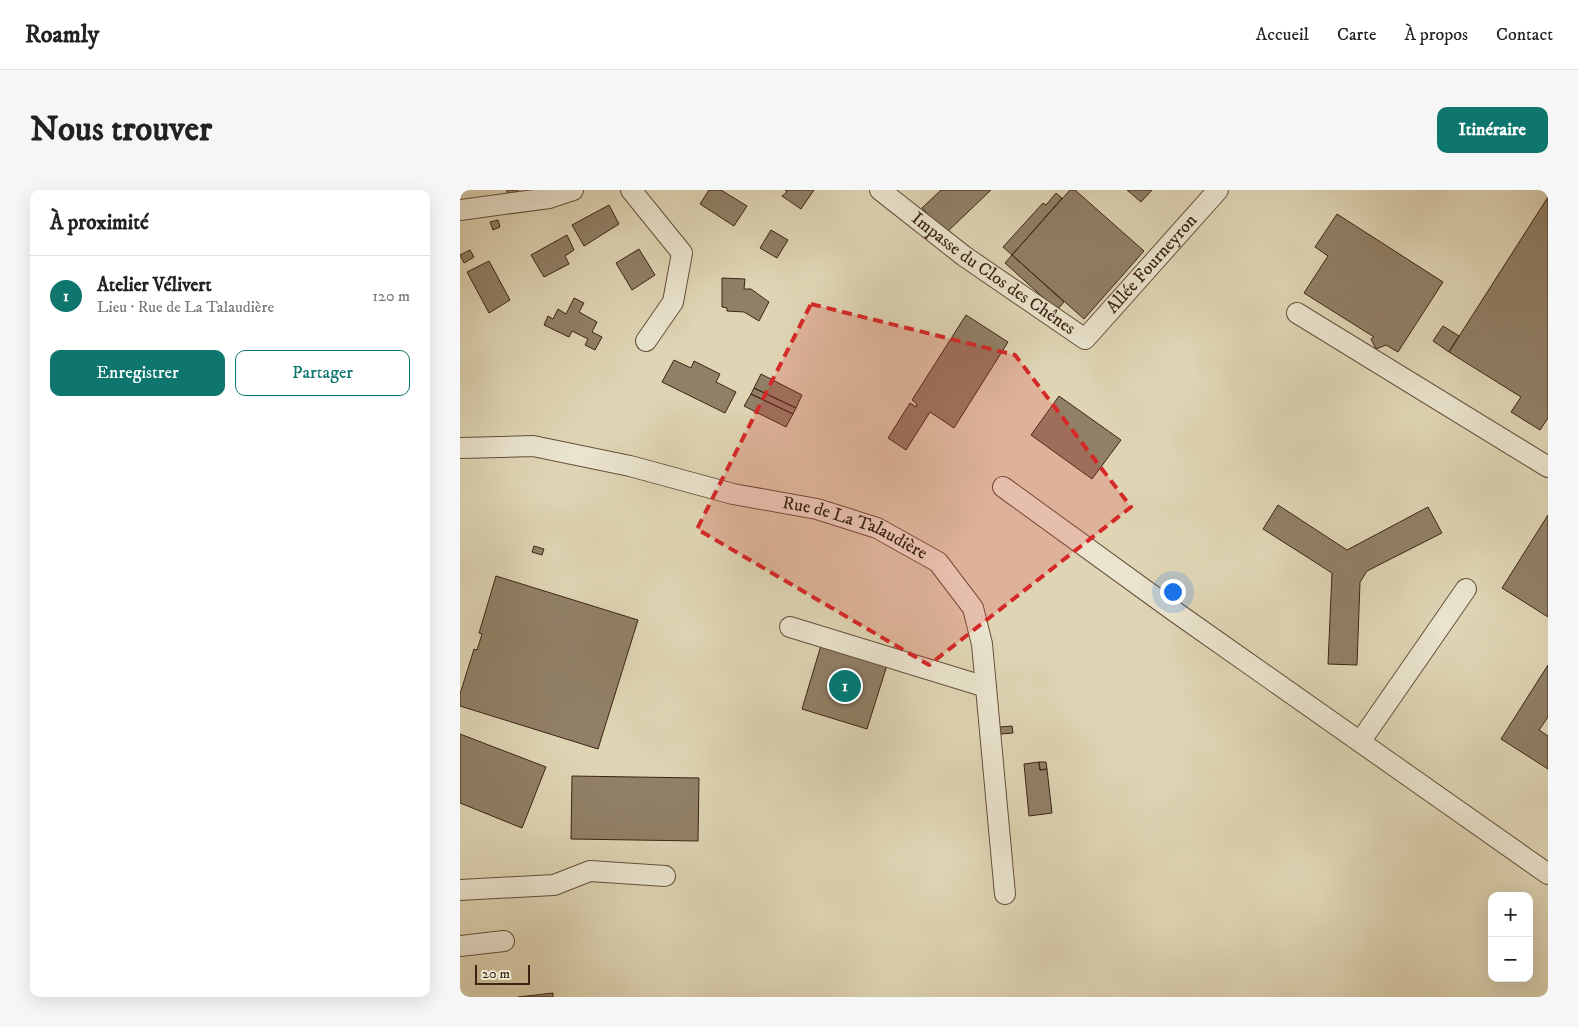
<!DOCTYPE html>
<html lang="fr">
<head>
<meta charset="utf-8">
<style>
	body { margin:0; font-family:"IM FELL DW Pica",serif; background:#f6f6f6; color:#222 }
	.controls { position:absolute; right:15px; bottom:15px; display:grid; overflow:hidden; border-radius:10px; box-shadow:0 5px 20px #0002 }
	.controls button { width:45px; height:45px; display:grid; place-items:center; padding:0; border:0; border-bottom:1px solid #e0e0e0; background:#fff; color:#222; font:25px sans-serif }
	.scale { position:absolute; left:15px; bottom:12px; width:55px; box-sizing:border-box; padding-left:5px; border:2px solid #3c2414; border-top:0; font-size:14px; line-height:18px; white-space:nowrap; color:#3c2414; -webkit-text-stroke:4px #eae4ce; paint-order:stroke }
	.you { position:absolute; left:712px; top:401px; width:18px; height:18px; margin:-12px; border:4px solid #fff; border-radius:50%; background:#1a73e8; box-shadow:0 0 0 8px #1a73e833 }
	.badge { display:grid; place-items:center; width:32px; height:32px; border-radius:50%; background:#0f766e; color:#fff; font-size:16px; font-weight:700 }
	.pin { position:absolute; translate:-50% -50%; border:2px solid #fff; box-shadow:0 1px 5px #0006 }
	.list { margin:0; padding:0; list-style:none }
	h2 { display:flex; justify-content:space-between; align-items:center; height:65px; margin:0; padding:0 20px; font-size:21px }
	h2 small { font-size:16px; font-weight:400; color:#767676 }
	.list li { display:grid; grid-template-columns:32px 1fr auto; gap:15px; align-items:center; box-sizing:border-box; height:80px; padding:0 20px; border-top:1px solid #e0e0e0 }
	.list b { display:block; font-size:19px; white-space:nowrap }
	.list p { margin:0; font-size:16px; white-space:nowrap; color:#767676 }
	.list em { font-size:16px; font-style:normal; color:#767676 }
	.actions { display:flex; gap:10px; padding:15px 20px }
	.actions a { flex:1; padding:11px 0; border:1px solid #0f766e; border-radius:10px; text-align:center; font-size:18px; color:#0f766e }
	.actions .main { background:#0f766e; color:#fff }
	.map { position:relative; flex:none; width:1088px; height:807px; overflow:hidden; border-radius:10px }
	header { display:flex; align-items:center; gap:30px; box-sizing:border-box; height:70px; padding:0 25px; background:#fff; border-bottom:1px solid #e0e0e0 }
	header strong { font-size:24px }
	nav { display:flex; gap:28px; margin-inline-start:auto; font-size:18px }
	.intro { display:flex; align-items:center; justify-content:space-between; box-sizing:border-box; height:120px; padding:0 30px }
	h1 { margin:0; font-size:35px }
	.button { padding:12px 22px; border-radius:10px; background:#0f766e; color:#fff; font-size:18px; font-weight:700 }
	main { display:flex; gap:30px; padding:0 30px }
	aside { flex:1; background:#fff; border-radius:10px; box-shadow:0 5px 20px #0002 }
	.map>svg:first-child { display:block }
</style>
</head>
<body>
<header>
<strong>Roamly</strong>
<nav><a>Accueil</a><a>Carte</a><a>À propos</a><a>Contact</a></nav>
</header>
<div class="intro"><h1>Nous trouver</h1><a class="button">Itinéraire</a></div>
<main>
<aside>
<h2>À proximité<small></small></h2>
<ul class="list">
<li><span class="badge">1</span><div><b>Atelier Vélivert</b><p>Lieu · Rue de La Talaudière</p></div><em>120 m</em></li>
</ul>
<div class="actions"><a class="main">Enregistrer</a><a>Partager</a></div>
</aside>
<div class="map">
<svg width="1088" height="807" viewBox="0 0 1088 807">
	<rect width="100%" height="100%" fill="#dfd5b4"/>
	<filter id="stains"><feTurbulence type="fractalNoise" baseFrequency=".004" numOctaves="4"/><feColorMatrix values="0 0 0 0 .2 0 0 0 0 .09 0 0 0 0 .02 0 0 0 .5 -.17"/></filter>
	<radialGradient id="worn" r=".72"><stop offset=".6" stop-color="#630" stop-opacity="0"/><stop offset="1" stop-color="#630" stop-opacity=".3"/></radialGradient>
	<path fill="#918067" stroke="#3c2414" d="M47,0H58V4L47,7Z
		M249,0H261L287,16L274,36L240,14Z
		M325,0H354L341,19L322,6L327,2Z
		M481,0H531L486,43L462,18Z
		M610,0H615L684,61L624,129L552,65Z
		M667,0H692L681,12Z
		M596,3L602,8L552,65L543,57L583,13L586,15Z
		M1088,7V228L1080,240L1051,222L1061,207L989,162Z
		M149,15L159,34L124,56L112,35Z
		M877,24L983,92L938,162L926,155L916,159L911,149L914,147L844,103L868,66L855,57Z
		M38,30L40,37L33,40L30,32Z
		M311,40L328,50L317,68L300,58Z
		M107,45L114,60L105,66L109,74L84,87L71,65Z
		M179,59L195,85L172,100L156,73Z
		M10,60L14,67L4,73L0,65Z
		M552,65L604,112L597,120L545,73Z
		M29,71L50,110L29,123L7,82Z
		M262,88L285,89L284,99H291L309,112L299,131L284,122L267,121V118L262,117Z
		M114,108L124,113L119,122L137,132L132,142L142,147L135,160L125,155L128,149L112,141L109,147L84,135L88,126L93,129L98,119L106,124Z
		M506,125L548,152L494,238L470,222L446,260L428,248L450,213L456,217L457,214L452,210Z
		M983,136L999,146L989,162L973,151Z
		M214,170L231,178L234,171L260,184L256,192L276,202L265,223L202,192Z
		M301,184L342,205L336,218L294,198Z
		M294,198L336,218L333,224L291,204Z
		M291,204L333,224L326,237L284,216Z
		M599,206L661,250L632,289L571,245Z
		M818,315L887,360L968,317L982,343L907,381L900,392L897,475L868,474L872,383L803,339Z
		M1088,325V427L1042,398Z
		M74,356L84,359L82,365L72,362Z
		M36,386L178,430L138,559L0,516V504L14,459L17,460L22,444L19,443Z
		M362,452L428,472L407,539L342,519Z
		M1088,475V527L1079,540L1088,546V579L1041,549Z
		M552,536L553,543L541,544L540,537Z
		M0,544L86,577L62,638L0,613Z
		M579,572H586L587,579L580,580Z
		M579,572L580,580L587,579L592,623L569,626L564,574Z
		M112,586L239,588L238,651L111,649Z
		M93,803V807H58Z"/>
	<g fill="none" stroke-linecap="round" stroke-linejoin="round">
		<defs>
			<g id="minor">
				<path d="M171,0L222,63L213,112L186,151"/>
				<path id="s1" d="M420,0L504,66L625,149L758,0"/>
				<path d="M0,20L89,8L113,0"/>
				<path d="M837,123L1088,277"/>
				<path id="s2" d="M0,258L73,256L170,276L273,304L357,319L417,338L478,372L513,418L522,454L545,704"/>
				<path d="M543,297L714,421L1088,684"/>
				<path d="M330,437L526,497"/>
				<path d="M900,552L1006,399"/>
				<path d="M0,700L94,695L130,681L205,686"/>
				<path d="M0,756L44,751"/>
			</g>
		</defs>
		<use href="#minor" stroke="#65503c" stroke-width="22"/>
		<use href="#minor" stroke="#eae4ce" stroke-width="20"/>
	</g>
	<path fill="#d62828" fill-opacity="0.2" stroke="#d62828" stroke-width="4" stroke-dasharray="10 6" stroke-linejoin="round" d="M351,114L555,165L671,317L469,475L237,339Z"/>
	<g text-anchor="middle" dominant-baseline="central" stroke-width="4" stroke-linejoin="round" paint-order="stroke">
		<g font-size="18" fill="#3c2414" stroke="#eae4ce">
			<text stroke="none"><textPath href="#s1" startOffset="354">Allée Fourneyron</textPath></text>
			<text stroke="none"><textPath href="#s1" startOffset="141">Impasse du Clos des Chênes</textPath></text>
			<text stroke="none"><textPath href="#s2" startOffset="406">Rue de La Talaudière</textPath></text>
		</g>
	</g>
	<rect width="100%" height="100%" filter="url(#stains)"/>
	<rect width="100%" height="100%" fill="url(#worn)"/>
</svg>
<div class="controls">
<button>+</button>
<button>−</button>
</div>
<div class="scale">20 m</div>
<div class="you"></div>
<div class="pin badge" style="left:385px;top:496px">1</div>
</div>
</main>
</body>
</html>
